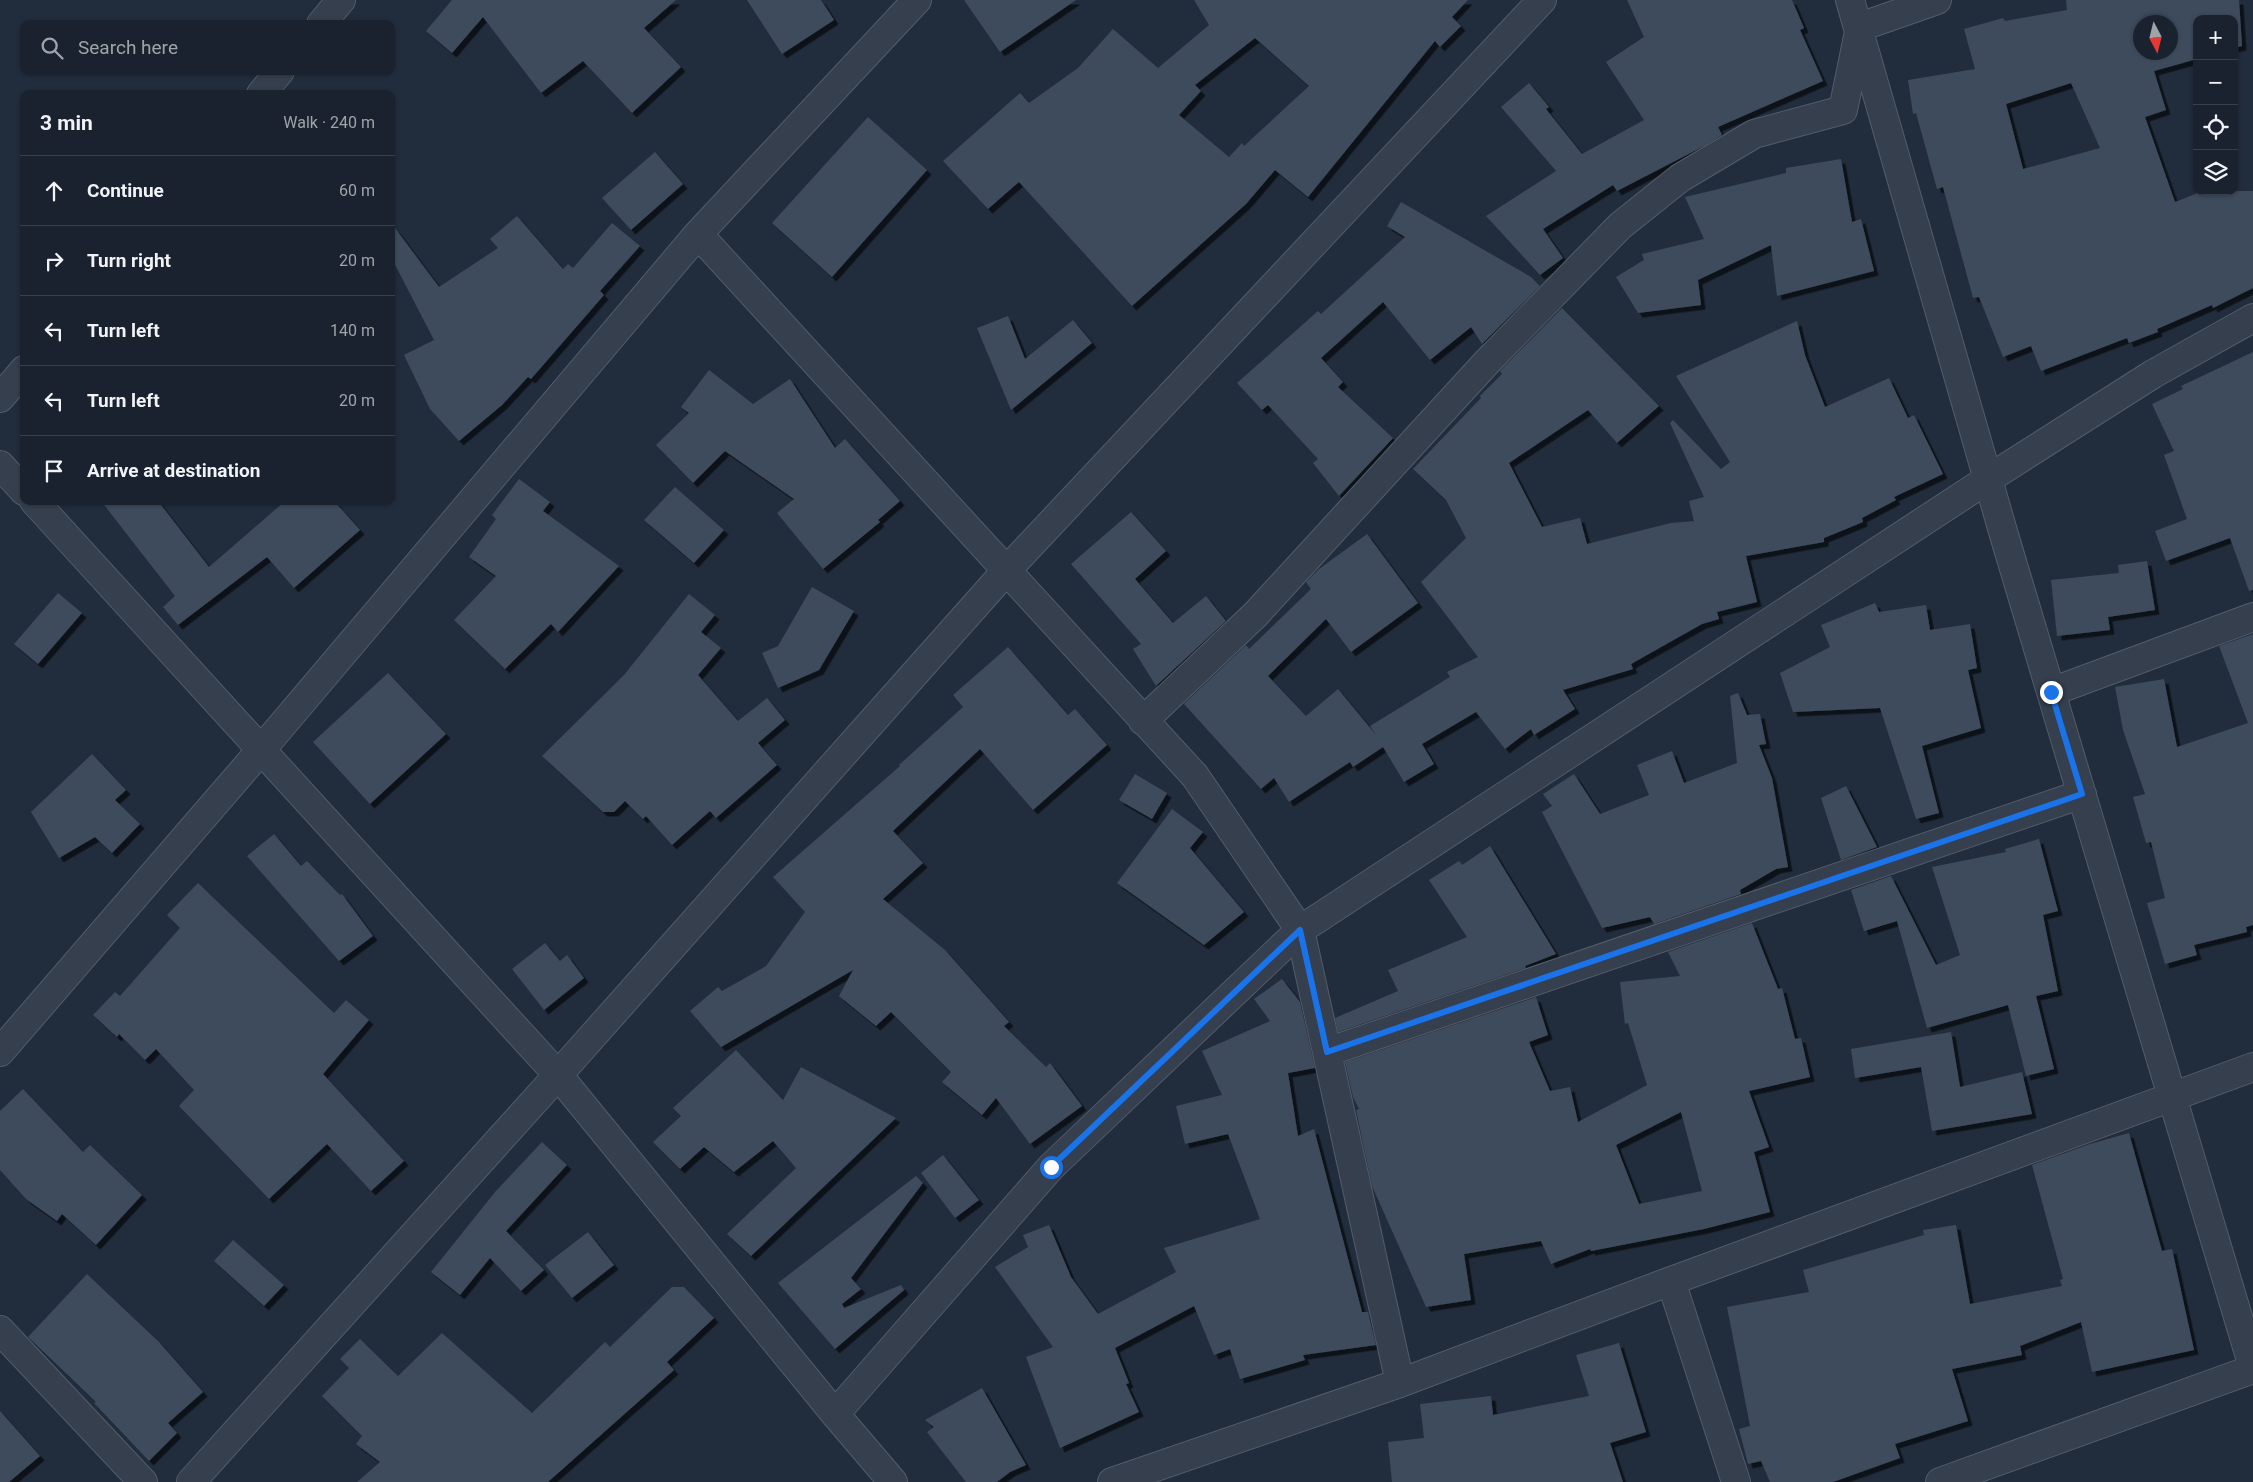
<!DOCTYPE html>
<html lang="en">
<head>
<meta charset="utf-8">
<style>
	body { margin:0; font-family:Roboto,sans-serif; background:#222a36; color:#f1f3f6 }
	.controls { position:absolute; right:15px; top:15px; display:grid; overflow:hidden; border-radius:10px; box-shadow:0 1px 4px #0004 }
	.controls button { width:45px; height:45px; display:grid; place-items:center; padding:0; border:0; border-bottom:1px solid #373f4a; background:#19222e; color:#f1f3f6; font:25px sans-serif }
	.compass { position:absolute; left:2133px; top:15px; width:45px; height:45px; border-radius:50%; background:#19222e; box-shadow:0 1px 4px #0004; rotate:173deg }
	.stop { position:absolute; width:15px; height:15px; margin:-11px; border:4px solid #1a73e8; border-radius:50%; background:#fff }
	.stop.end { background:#1a73e8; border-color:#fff; box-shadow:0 1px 5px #0008 }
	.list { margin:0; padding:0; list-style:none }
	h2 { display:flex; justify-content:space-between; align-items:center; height:65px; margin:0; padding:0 20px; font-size:21px }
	h2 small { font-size:16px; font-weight:400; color:#9fa4aa }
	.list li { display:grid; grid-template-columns:32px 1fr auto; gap:15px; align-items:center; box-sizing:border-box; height:70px; padding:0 20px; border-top:1px solid #373f4a }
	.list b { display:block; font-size:19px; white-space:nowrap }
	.list em { font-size:16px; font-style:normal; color:#9fa4aa }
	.icon { flex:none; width:28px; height:28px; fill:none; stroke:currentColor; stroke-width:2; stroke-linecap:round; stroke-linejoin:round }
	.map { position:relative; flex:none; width:2253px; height:1482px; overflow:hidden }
	.search { position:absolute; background:#19222e; box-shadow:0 1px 4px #0004; left:20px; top:20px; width:375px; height:55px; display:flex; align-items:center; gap:12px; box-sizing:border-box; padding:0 18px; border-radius:10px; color:#9fa4aa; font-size:19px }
	.panel { position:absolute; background:#19222e; box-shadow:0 1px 4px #0004; left:20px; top:90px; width:375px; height:415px; border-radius:10px }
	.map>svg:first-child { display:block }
</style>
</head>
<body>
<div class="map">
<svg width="2253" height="1482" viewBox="0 0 2253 1482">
	<defs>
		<filter id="shadow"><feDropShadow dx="4.5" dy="4.5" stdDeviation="0" flood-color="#0009"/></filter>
	</defs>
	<rect width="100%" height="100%" fill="#212d3d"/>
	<path fill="#3d4b5c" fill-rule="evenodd" filter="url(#shadow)" d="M452,0H676L644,28L681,67L632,113L583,61L541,93L483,17L452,53L426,31Z
		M747,0H821L834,20L782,54Z
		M964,0H1076L1000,52Z
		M1194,0H1468L1452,17L1461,26L1440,47L1435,41L1308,197L1275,170L1246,204L1132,306L1019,182L988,209L943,161L1020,93L1029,103L1078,68L1113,29L1158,68L1209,25ZM1255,38L1309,86L1244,146L1242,143L1229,157L1179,115L1201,91L1195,85Z
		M1627,0H1792L1804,28L1800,30L1823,81L1718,127L1722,135L1706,145L1617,191L1613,185L1543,229L1563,258L1540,275L1486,216L1556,171L1501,107L1529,83L1549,107L1546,109L1582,154L1644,120L1606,62L1644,37Z
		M2066,0H2239L2242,46L2234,48V19H2197V59L2154,71L2166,110L2145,117L2175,202L2203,191H2253V288L2213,308L2212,305L2157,329L2158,332L2129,343L2127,338L2041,371L2031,346L2003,357L1979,297L1973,298L1943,187L1937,189L1916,113L1913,114L1908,80L1975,69L1964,29L2003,18L2005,21L2067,10ZM2140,22H2170V52H2140ZM2071,83L2100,148L2023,169L2006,104Z
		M868,117L927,170L832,277L772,223Z
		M655,152L683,184L631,230L602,198Z
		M1841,159L1852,222L1861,219L1874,271L1777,296L1771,245L1698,280L1701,305L1638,313L1616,277L1644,260L1642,254L1704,239L1685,197L1786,173V168Z
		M1401,202L1531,277L1540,286L1482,344L1471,327L1430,360L1383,302L1321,358L1343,382L1338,387L1393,438L1339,496L1313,463L1318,459L1268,405L1262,410L1237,383L1318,311L1321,314L1405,237L1387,226Z
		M517,216L563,269L568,264L573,268L612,223L640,246L600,291L604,295L531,379L528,377L502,405L459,441L430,409L404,355L434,340L391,257V230L395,228L439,287L498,248L490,239Z
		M1562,308L1659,406L1617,443L1588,410L1509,463L1542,527L1580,518L1587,544L1671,523L1694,521L1689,501L1704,497L1670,423L1673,420L1721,469L1730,462L1676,376L1797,321L1805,355L1825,407L1889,378L1908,418L1914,415L1943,474L1894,497L1896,500L1862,518L1863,522L1824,538V542L1746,556L1757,602L1717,612L1719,619L1702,624L1631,664L1633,669L1563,690L1575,709L1534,735L1531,729L1505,749L1476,712L1422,744L1434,764L1404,782L1383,747L1353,767L1350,762L1289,802L1274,778L1261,789L1184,704L1246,645L1249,649L1311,589L1306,582L1319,569L1367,534L1418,603L1351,652L1326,619L1268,676L1306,716L1338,689L1376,735L1370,726L1450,677L1447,672L1478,657L1421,582L1466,538L1446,500L1413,469L1481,398L1480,396L1502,374L1500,371Z
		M1008,316L1025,359L1073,320L1092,343L1011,410L977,328Z
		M2253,352V590L2249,591L2230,538L2166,561L2155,531L2187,519L2164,455L2174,451L2152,404L2183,389L2181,386Z
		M709,370L753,404L790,379L835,448L845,439L900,501L878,520L880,522L823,569L777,513L794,499L725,451L693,483L656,445L689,413L681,407Z
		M519,479L550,502L543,511L619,566L558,632L551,624L505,669L454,620L496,576L469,557L496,519L492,515Z
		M675,487L724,530L694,563L644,520Z
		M101,501H158L209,567L285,501H334L360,530L294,588L267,557L178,625L163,607L175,596Z
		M1131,512L1166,551L1135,579L1173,623L1206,596L1226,621L1156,686L1133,649L1141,644L1071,564Z
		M2147,561L2155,610L2108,617L2110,630L2057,636L2051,580L2119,573L2118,565Z
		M812,587L854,611L819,670L778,688L762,653L778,646Z
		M58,593L82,613L38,664L14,644Z
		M689,594L715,615L701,632L721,648L698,675L738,721L767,698L785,720L758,743L777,765L716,818L710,811L672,845L646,816L643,819L625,801L614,812H603L542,756L624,675Z
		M1875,603L1879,612L1926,605L1930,630L1970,624L1977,668L1968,670L1981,728L1922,746L1939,813L1916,819L1880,708L1793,712L1780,673L1830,647L1821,625Z
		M2253,634V925L2246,927L2247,932L2194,945L2197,955L2165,964L2147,903L2165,898L2151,842L2146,843L2133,797L2145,794L2123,730L2115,687L2164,679L2177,747L2248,723L2219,646Z
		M1008,647L1068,715L1075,709L1107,745L1033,810L980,749L893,831L923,863L883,899L945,950L1009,1022L1004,1026L1046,1067L1050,1063L1082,1106L1030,1144L996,1098L982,1115L942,1082L951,1072L891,1012L876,1026L839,996L853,970L721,1047L690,1011L718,987L722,991L766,966L805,912L773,877L900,766L899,765L963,707L953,695Z
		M388,673L446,734L370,804L313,742Z
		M1738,693L1747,715L1760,714L1766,744L1759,745L1772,778L1788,867L1776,869L1740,890L1741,894L1654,924L1650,917L1602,928L1542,812L1552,806L1543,794L1574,774L1600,814L1649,795L1637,765L1672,751L1684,783L1737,763L1730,696Z
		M92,754L126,790L115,800L140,824L112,853L95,837L59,858L31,812Z
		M1135,774L1167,793L1152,819L1119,800Z
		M1846,786L1877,847L1841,860L1821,798Z
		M1172,809L1203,832L1190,848L1244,912L1204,945L1117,883Z
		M274,834L301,866L307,861L340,895L342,894L373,936L339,961L247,856Z
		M2039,839L2058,911L2043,915L2058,991L2036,996L2054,1069L2026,1076L2008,1005L1927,1028L1897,921L1864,931L1851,890L1891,876L1936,965L1960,955L1932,867L2006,852L2005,849Z
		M1490,846L1556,954L1525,966L1526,968L1338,1032L1335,1018L1398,991L1388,970L1467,937L1429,880L1459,861L1462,865Z
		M198,883L334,1013L346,1000L369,1020L323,1074L404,1161L371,1191L327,1144L269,1199L179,1106L194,1090L156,1049L145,1060L119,1034L117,1037L93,1015L115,992L120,996L180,928L167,915Z
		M1752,923L1778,989L1782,988L1795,1039L1801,1038L1810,1077L1749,1091L1769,1147L1754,1152L1770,1212L1704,1229L1591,1251L1590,1249L1551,1264L1541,1241L1464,1254L1471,1300L1426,1307L1372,1186L1356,1110L1359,1109L1353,1097L1345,1062L1536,997L1548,1035L1529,1042L1550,1091L1570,1087L1578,1122L1647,1085L1628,1023L1625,1024L1620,982L1680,976L1668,952ZM1681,1112L1702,1191L1639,1204L1616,1145Z
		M545,943L560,961L567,955L584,978L544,1010L512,969Z
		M1282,979L1300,1002L1315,1068L1288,1073L1298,1136L1314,1129L1362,1312H1368L1376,1345L1303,1355L1305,1360L1240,1379L1230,1349L1214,1355L1194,1306L1115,1348L1129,1383L1126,1384L1139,1412L1060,1448L1026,1357L1053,1347L995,1267L1028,1247L1023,1235L1049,1225L1071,1277L1098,1314L1176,1272L1164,1248L1260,1219L1228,1134L1185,1144L1176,1106L1222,1095L1202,1051L1270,1021L1254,999Z
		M1951,1032L1960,1087L2022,1072L2032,1114L1932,1131L1921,1067L1855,1078L1851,1049Z
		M736,1050L783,1100L801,1067L896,1118L751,1256L727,1234L796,1168L773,1141L734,1172L704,1147L680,1169L653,1142L681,1116L673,1108Z
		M23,1089L83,1152L90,1145L142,1195L96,1245L62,1214L57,1221L26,1199L0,1170V1111Z
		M2129,1133L2162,1251L2172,1249L2194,1350L2092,1372L2081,1322L2020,1346L2022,1355L1952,1369L1968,1421L1895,1444L1900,1458L1833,1482H1770L1761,1461L1748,1464L1739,1429L1750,1426L1727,1307L1809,1292L1803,1270L1924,1235L1923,1230L1956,1225L1970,1304L2062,1286L2060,1280L2063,1279L2032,1165L2090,1144Z
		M542,1142L567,1165L506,1231L544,1270L521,1291L490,1258L460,1295L431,1272L495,1192Z
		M943,1155L979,1200L955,1218L921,1173Z
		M916,1176L923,1183L851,1278L861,1289L842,1304L844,1308L901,1285L904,1290L835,1349L778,1283Z
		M588,1232L614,1265L572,1298L545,1265Z
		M233,1240L284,1285L264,1306L214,1261Z
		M87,1274L159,1342L203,1392L168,1423L177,1433L149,1461L94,1403L96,1402L28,1337Z
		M672,1287H684L714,1318L667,1362L674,1370L548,1482H357L380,1462L356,1444L362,1436L322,1396L349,1368L340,1359L360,1339L398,1376L442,1333L532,1413L605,1342L610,1347Z
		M1619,1343L1646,1432L1610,1443L1623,1482H1392L1388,1442L1424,1438L1420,1404L1491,1396L1493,1415L1589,1396L1576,1355Z
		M982,1388L1026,1465L1010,1472L997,1482H966L927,1432L934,1427L925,1420Z
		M0,1411L40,1456L9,1482H0Z"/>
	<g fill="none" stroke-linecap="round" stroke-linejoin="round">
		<defs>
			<path id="minor" d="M1850,0L2004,535L2253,1367
				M321,24L341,0
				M261,94L280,71
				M698,234L1195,776L1300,930L1400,1383
				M0,398L24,370
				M0,465L24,491
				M34,501L558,1075L835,1414L893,1482
				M2051,692L2253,617
				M1143,721L1255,615L1487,362L1620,226L1680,178L1754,134L1843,110L1860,27L1937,0
				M0,1052L261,750L698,234L917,0
				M1327,1052L2082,794
				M1671,1281L1736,1482
				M0,1330L143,1482
				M835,1414L1051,1167L1300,930L1988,479L2153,374L2253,318
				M191,1482L558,1075L1006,571L1542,0
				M1112,1482L1400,1383L1671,1281L2253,1067
				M1940,1482L2253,1369"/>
		</defs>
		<use href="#minor" stroke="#535c6b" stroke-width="30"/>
		<use href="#minor" stroke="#353f4d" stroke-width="28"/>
	</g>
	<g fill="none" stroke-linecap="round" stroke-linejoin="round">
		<path stroke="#1a73e8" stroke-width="6" d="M1051,1167L1300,930L1327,1052L2082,794L2051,692"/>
	</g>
</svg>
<div class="controls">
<button>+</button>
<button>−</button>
<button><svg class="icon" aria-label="locate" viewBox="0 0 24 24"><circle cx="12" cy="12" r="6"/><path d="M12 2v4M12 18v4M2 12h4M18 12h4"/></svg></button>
<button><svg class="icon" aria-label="layers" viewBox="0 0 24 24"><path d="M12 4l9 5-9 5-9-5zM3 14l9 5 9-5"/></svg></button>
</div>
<svg class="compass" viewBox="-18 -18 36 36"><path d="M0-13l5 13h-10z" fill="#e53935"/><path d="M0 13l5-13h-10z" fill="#9fa4aa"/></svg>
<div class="stop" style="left:1051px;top:1167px"></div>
<div class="stop end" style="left:2051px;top:692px"></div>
<div class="search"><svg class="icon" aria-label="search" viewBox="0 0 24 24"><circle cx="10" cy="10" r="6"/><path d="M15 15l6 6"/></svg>Search here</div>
<section class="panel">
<h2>3 min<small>Walk · 240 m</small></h2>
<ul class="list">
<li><svg class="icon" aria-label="ahead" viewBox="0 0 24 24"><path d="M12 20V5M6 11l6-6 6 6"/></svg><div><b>Continue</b></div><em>60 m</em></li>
<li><svg class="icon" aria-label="right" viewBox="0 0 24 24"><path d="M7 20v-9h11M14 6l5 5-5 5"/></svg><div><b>Turn right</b></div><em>20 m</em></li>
<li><svg class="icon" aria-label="left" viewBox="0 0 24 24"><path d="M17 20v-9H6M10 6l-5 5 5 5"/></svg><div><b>Turn left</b></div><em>140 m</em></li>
<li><svg class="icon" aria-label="left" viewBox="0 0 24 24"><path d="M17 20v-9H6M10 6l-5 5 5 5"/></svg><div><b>Turn left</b></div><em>20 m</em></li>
<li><svg class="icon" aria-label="arrive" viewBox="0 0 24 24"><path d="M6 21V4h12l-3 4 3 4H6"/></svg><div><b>Arrive at destination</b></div></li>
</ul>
</section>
</div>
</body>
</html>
